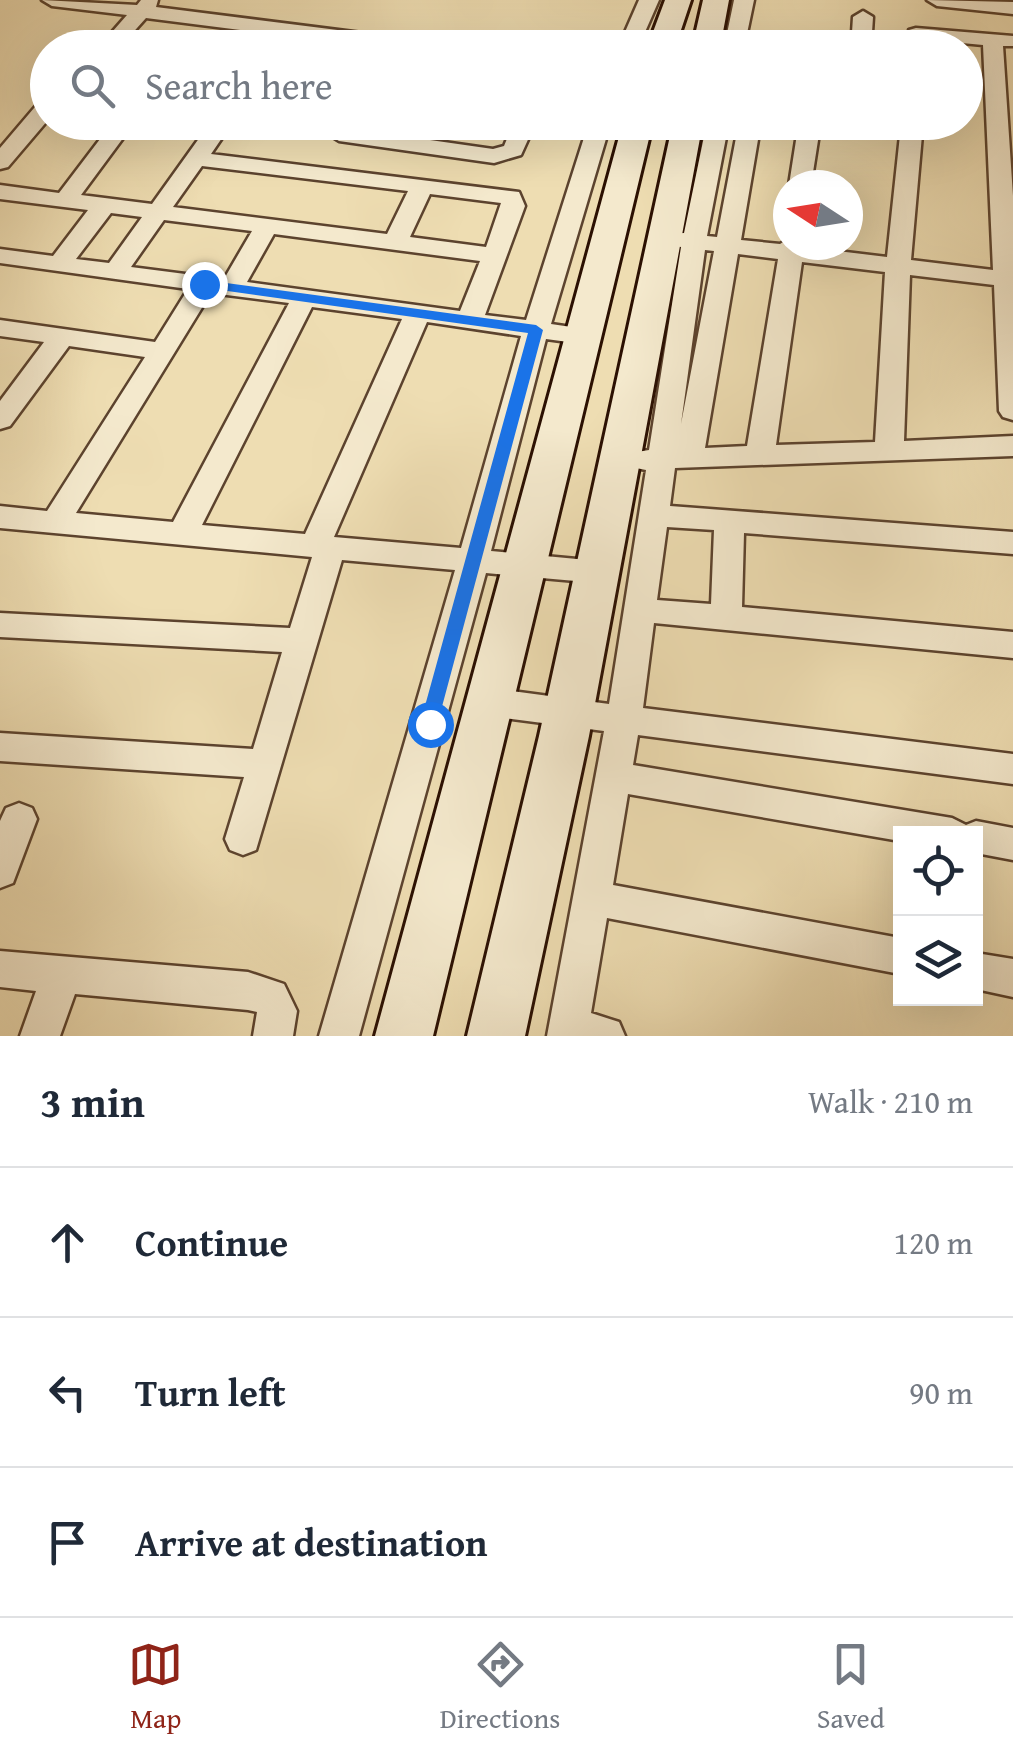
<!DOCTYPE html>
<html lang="en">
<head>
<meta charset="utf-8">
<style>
	body { margin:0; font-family:"Gentium Book Plus",serif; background:#f6f6f7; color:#1f2937 }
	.controls { position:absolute; right:30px; bottom:30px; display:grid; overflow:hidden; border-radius:0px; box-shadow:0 10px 40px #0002 }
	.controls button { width:90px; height:90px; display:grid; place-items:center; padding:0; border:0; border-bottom:2px solid #e0e1e3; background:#fff; color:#1f2937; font:50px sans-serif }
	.compass { position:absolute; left:773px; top:170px; width:90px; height:90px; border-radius:50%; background:#fff; box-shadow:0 10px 40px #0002; rotate:282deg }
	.stop { position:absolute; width:30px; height:30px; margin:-22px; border:8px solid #1a73e8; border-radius:50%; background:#fff }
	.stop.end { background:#1a73e8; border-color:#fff; box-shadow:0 2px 10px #0008 }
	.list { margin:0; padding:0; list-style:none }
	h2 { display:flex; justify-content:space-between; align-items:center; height:130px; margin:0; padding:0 40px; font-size:42px }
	h2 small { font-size:32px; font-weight:400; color:#747a83 }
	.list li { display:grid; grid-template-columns:65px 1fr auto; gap:30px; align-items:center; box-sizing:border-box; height:150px; padding:0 40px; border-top:2px solid #e0e1e3 }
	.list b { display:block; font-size:38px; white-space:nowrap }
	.list em { font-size:32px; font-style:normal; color:#747a83 }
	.icon { flex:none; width:55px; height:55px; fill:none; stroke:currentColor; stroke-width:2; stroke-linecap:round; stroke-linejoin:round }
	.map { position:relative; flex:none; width:1013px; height:1036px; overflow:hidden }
	.search { position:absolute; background:#fff; box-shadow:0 10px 40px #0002; left:30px; right:30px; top:30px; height:110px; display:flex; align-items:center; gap:25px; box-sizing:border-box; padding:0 35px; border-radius:55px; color:#747a83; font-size:38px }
	.sheet { height:580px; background:#fff }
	nav { display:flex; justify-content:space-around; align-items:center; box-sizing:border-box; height:140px; border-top:2px solid #e0e1e3; background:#fff; font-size:28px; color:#747a83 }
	nav a { display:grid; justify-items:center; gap:5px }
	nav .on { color:#8f2418 }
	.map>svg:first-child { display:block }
</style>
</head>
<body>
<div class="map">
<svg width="1013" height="1036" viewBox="0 0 1013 1036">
	<rect width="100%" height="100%" fill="#eeddb2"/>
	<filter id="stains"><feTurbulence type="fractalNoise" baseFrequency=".002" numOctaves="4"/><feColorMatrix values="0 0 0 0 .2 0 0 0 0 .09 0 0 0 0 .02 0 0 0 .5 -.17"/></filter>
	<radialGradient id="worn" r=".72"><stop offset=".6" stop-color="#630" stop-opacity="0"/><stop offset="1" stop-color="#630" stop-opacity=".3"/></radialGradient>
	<path fill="#dba17f" stroke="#2b1002" stroke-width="2.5" d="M129,30L154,33L141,48L115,46Z
		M163,33L188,36L179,48H151Z"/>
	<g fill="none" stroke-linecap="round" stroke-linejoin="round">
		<defs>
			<path id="street" d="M42,0L137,5L141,0H158L156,7L433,42L443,48H382L146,18L119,48H98L127,15L52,6Z
				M639,0H659L638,48H618Z
				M734,0H754L744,48H724Z
				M927,0L1013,2V14L937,6Z
				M863,11L873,17L871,48H851L853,17Z
				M916,28L1013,36V46H1003L1013,196V420L1003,417L999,411L994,285L910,275L904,441L1013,436V456L675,468L670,506L1013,532V554L744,533L742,607L1013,632V658L654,623L643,708L1013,754V784L638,735L633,765L952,818L966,825L976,821L1013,828V860L976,853V834H900V841L628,794L613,885L900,938V974L607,918L591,1013L619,1022L625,1036H547L604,731L489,716L477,712L472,702L477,692L489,688L609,704L646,470L631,467L627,460L631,453L649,450L681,247L666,244L663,239L666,234L684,233L707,122H729L707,236L717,237L739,122H761L741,240L780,244L788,239V245L887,257L900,135L911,128L922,135L911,260L993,270L983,45L909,38V30ZM705,250L714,251L681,424ZM738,254L778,259L747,446L705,448ZM802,262L885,272L875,442L776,445ZM667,527L714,530L711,604L657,600Z
				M48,100V120L8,167L0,169V148L40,101Z
				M113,122H135L81,195L152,204L205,130L213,128L224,135L211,154L519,192L525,206L485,315L526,320L589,122H611L551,324L592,330L596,336L583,344L546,339L491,551L598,561L609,564L614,572L609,580L598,583L486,573L359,1036H319L455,570L342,560L256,850L243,855L230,850L225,839L244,777L0,761V733L253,749L282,652L0,637V613L290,628L312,557L0,528V506L47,511L145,357L69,346L10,426L0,429V401L44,342L0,336V320L155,342L188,289L0,263V249L53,256L88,210L0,199V185L59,193ZM202,166L408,191L387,234L173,207ZM430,194L501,203L486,247L410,237ZM111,213L142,217L109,263L76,259ZM164,220L252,231L224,279L131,267ZM274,234L480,261L460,311L247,282ZM211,293L289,303L173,522L76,513ZM312,307L402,319L305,534L202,525ZM427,322L521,336L461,548L334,537Z
				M326,122H348L346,128L493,149L504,146L514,122H536L521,155L494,163L339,141L323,131Z
				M808,127L819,134L811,185H789L797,134Z
				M19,803L32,808L37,819L13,883L0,888V821L6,808Z
				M0,951L248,972L284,984L297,1011L293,1036H253L257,1012L248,1010L75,994L60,1036H20L36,991L0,987Z
				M976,953L1013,959V997L976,989Z"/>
			<path id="secondary" d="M665,0H691L675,48H647Z
				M703,0H729L720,48H692Z
				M623,122H653L433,1036H375Z
				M673,122H703L589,736L525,1036H467L539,736Z"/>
		</defs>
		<use href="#street" stroke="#5c432e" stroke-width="5"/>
		<use href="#secondary" stroke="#2b1002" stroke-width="6"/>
		<use href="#street" fill="#f4e9cd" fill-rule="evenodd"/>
		<use href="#secondary" fill="#f4e9cd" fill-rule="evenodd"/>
	</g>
	<path fill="#1a73e8" d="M204,280L536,325L543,330L436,729H423L420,724L528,333L199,287L197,284Z"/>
	<rect width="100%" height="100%" filter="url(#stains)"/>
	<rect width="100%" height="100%" fill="url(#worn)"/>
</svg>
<div class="controls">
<button><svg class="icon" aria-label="locate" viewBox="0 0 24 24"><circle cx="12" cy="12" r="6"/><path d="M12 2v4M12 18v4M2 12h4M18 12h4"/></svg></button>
<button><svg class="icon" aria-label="layers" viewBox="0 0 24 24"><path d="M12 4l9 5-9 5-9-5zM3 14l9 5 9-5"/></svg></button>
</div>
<svg class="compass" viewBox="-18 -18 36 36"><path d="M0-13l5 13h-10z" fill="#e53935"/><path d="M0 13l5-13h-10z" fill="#747a83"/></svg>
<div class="stop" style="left:430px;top:724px"></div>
<div class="stop end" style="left:204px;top:284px"></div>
<div class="search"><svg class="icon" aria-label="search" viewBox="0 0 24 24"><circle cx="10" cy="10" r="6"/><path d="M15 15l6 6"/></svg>Search here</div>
</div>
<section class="sheet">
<h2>3 min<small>Walk · 210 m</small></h2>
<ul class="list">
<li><svg class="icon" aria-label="ahead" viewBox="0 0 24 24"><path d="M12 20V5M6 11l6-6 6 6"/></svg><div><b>Continue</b></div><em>120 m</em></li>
<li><svg class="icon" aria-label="left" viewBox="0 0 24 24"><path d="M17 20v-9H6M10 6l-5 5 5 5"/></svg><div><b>Turn left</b></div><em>90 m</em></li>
<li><svg class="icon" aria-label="arrive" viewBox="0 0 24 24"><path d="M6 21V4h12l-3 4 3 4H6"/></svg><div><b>Arrive at destination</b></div></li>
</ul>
</section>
<nav>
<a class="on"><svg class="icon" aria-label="map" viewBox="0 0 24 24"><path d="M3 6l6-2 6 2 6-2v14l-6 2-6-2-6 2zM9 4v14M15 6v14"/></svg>Map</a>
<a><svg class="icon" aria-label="directions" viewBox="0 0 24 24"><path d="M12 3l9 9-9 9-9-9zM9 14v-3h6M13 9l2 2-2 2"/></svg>Directions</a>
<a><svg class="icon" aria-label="saved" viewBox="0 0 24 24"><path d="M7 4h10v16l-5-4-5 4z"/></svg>Saved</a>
</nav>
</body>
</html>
